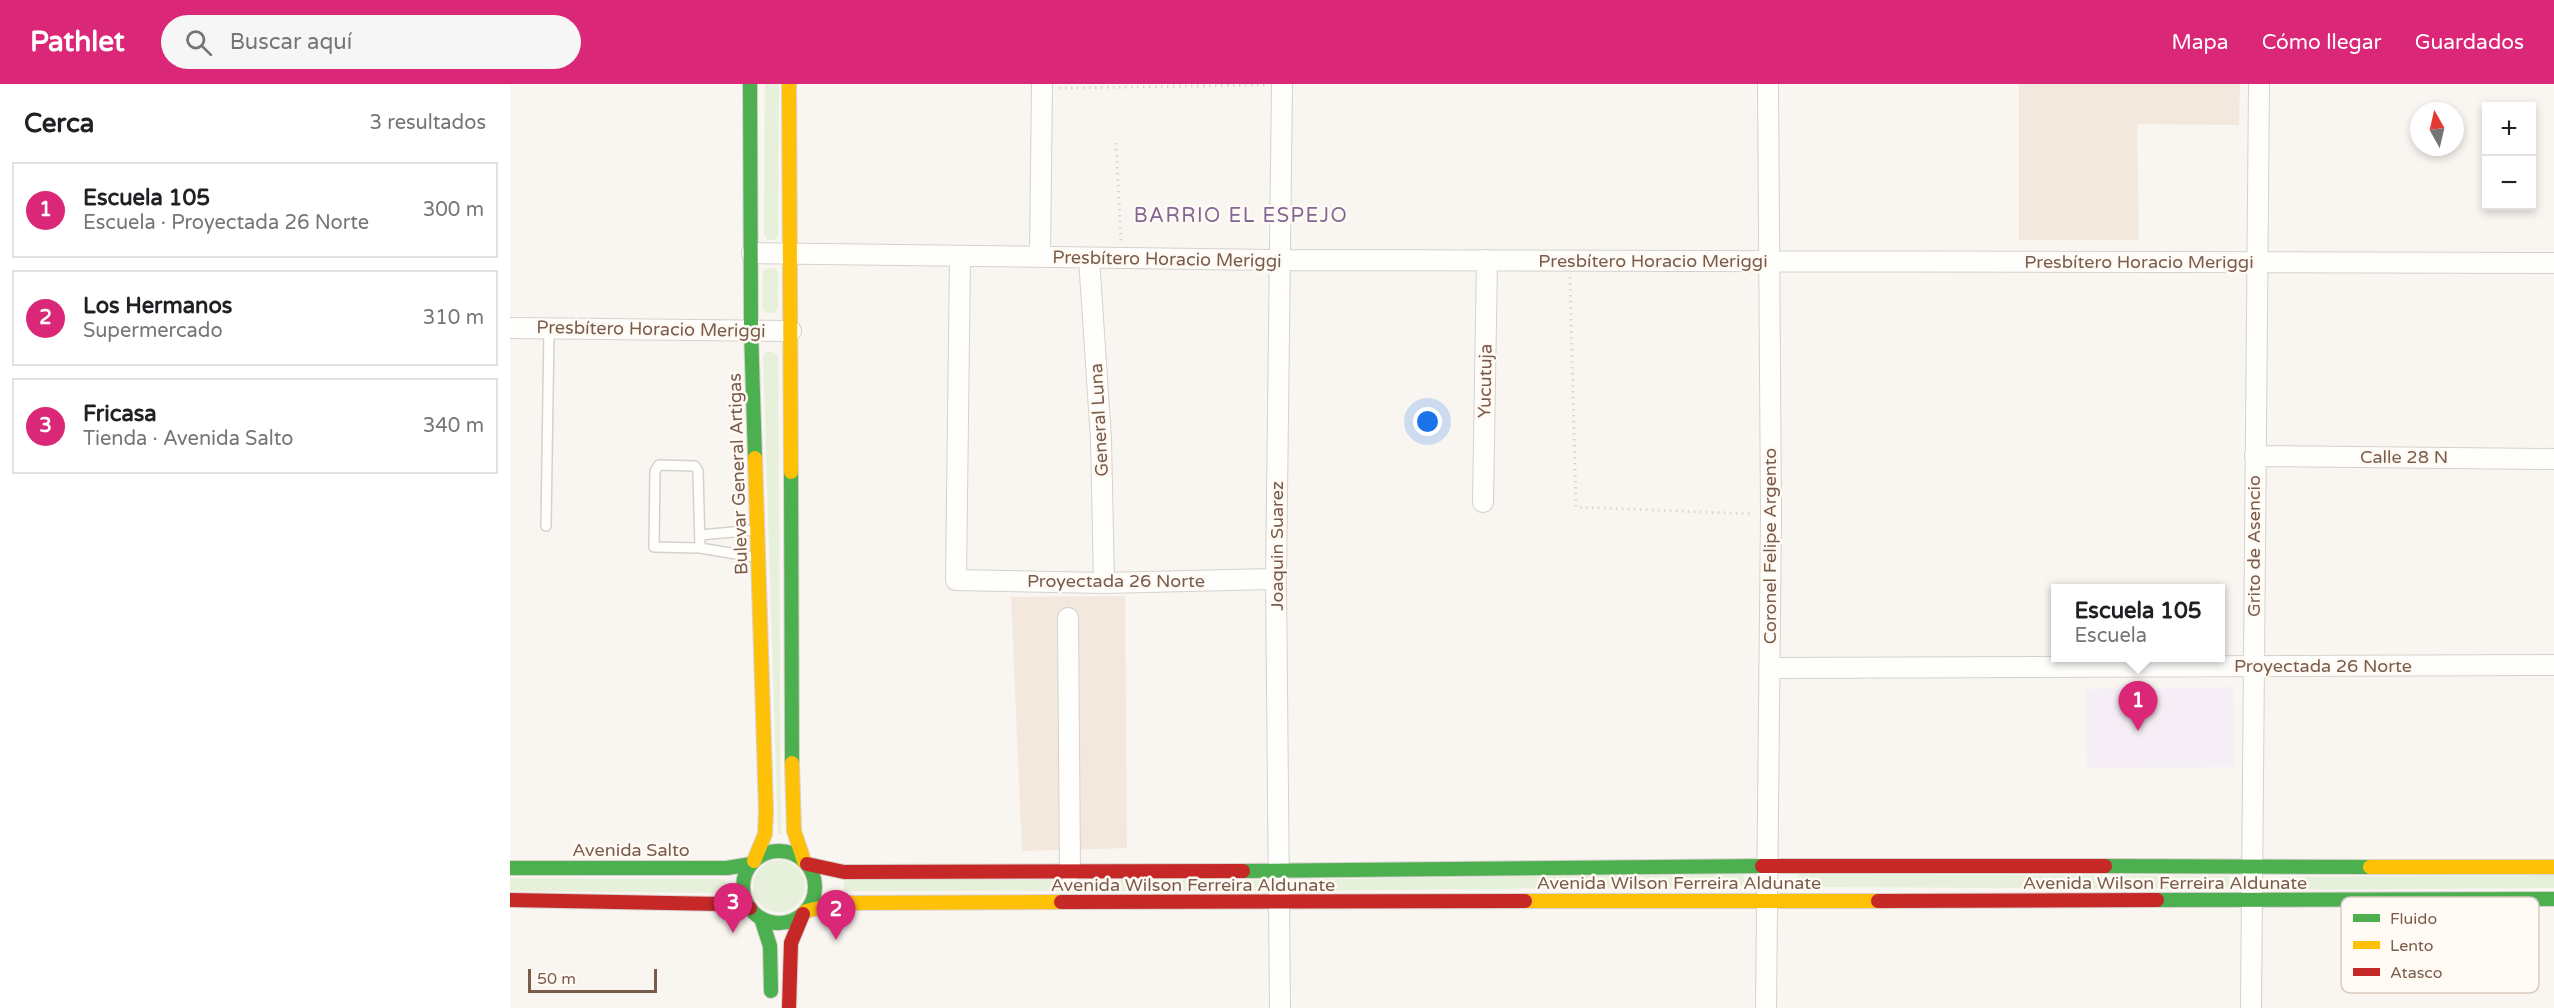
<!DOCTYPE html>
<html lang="es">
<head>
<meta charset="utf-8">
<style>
	body { margin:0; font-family:"Varela Round",sans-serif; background:#f6f6f6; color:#202124 }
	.controls { position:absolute; right:18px; top:18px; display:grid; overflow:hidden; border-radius:0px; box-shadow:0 3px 9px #0003 }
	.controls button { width:54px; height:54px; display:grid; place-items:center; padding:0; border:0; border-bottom:2px solid #e0e0e0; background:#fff; color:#202124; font:30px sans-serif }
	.compass { position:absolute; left:1900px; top:18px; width:54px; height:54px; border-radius:50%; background:#fff; box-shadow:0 3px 9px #0003; rotate:352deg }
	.scale { position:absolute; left:18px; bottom:15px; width:129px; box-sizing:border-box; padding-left:6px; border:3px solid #7a5c4d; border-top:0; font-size:16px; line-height:21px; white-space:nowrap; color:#7a5c4d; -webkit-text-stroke:4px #fffaf3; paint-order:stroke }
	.you { position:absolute; left:918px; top:338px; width:21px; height:21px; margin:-15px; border:4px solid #fff; border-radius:50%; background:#1a73e8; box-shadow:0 0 0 9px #1a73e833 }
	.badge { display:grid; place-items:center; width:39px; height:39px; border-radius:50%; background:#db2777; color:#fff; font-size:20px; font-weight:700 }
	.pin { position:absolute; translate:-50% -50px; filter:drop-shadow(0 2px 3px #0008) }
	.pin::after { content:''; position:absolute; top:32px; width:21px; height:18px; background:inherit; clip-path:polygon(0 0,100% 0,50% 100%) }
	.popup { position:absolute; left:1541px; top:500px; width:174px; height:78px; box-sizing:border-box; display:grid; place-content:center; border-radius:0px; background:#fff; filter:drop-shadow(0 2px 4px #0005); font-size:20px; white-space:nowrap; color:#757577 }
	.popup b { font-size:22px; color:#202124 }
	.popup::after { content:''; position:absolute; left:50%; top:100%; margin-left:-12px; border:12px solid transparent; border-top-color:#fff }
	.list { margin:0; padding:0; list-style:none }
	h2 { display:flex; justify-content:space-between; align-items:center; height:78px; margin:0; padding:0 24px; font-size:26px }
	h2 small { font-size:20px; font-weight:400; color:#757577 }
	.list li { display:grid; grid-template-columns:39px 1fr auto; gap:18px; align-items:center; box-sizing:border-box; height:96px; margin:0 12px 12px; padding:0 12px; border:2px solid #e0e0e0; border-radius:0px }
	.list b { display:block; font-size:22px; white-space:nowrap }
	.list p { margin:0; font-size:20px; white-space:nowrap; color:#757577 }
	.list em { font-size:20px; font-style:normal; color:#757577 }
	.icon { flex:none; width:33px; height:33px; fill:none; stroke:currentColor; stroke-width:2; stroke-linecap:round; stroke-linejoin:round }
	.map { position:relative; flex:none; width:2044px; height:924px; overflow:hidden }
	header { display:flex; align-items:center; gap:36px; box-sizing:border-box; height:84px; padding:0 30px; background:#db2777; color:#fff }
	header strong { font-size:28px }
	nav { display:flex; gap:33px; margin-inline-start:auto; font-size:21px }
	.search { width:420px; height:54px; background:#f6f6f6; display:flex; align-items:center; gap:15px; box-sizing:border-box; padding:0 21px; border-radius:33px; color:#757577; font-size:22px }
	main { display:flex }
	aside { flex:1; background:#fff }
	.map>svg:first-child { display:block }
</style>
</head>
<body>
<header>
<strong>Pathlet</strong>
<div class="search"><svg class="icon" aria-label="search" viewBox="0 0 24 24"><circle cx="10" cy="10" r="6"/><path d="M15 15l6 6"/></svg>Buscar aquí</div>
<nav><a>Mapa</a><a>Cómo llegar</a><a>Guardados</a></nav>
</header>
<main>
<aside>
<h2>Cerca<small>3 resultados</small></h2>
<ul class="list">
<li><span class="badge">1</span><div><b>Escuela 105</b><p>Escuela · Proyectada 26 Norte</p></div><em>300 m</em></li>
<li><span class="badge">2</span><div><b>Los Hermanos</b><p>Supermercado</p></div><em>310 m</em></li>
<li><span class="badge">3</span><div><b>Fricasa</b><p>Tienda · Avenida Salto</p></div><em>340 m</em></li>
</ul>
</aside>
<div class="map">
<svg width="2044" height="924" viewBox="0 0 2044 924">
	<rect width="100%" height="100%" fill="#f9f5f0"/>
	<path fill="#f2e8de" d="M1509,0H1730L1729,41L1627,40L1629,156H1509Z
		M615,512L617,764L512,767L501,513Z"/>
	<path fill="#f6eef6" d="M1723,603L1724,683L1577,684L1576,605Z"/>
	<path fill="#e7f0db" d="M255,0H269L268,151L265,156H257L254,151Z
		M258,184H264L268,189V224L265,229H256L252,224L253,187Z
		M257,267L263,268L268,272L271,750H268L253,271Z
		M243 802a26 26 0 1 1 52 0a26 26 0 1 1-52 0Z
		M1234,790V802L798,807V795Z
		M1287,790L1719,792V805L1287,803Z
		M2044,791V804L1773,806V793Z
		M0,794L214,795L219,803L212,809L0,807Z
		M334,796H751V807H334Z"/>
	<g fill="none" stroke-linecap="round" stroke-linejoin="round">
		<defs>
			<path id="lane" d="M36,442L39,245
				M190,451L245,446
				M190,464L188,387L185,382L149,381L145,387L144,463L190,464L244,473"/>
			<path id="street" d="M242,169L771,176L2044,179
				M450,173L446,496L594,499L766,495
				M530,173L532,0
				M579,174L591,355L594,499
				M0,244L281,247
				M1745,372L2044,375
				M973,418L977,176
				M558,534L560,788
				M1259,584L2044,581
				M770,924L766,495L772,0
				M1256,924L1261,431L1258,0
				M1741,924L1749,0"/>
			<path id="fast" d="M240,0L241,246L245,374
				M281,388L282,679
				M233 803a36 36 0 1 1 72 0a36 36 0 1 1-72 0Z
				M1595,782L1860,783
				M0,784H217L241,780
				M733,787L1252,782
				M1647,816L2044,815
				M251,834L260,862L261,907"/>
			<path id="slow" d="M279,0L281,388
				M282,679L284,747L294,777
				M244,777L255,750L256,726L245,374
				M1860,783H2044
				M1015,817H1368
				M296,827L330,819L551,818"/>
			<path id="jam" d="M297,780L334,788L733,787
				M1252,782H1595
				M0,816L211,820L240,824
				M1368,817L1647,816
				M551,818L1015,817
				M279,924L281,859L293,830"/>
		</defs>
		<use href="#lane" stroke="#d7d1cb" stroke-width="12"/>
		<use href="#street" stroke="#d7d1cb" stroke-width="22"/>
		<use href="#fast" stroke="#d9d2cb" stroke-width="16"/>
		<use href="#slow" stroke="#d9d2cb" stroke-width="16"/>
		<use href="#jam" stroke="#d9d2cb" stroke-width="16"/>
		<path stroke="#dcd5d0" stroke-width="3" stroke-dasharray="1.5 4.5" stroke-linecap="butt" d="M549,4L755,1
			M606,59L611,157
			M1060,193L1066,423L1244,430"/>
		<use href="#lane" stroke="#fefefd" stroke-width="9"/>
		<use href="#street" stroke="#fefefd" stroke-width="20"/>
		<use href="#fast" stroke="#4caf50" stroke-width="14"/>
		<use href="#slow" stroke="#ffc107" stroke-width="14"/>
		<use href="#jam" stroke="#c62828" stroke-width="14"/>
	</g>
	<g text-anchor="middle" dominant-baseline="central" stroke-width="5" stroke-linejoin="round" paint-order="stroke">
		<g font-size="18" fill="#7a5c4d" stroke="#fffaf3">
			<text transform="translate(657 175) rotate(1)">Presbítero Horacio Meriggi</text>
			<text x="1143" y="177">Presbítero Horacio Meriggi</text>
			<text x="1629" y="178">Presbítero Horacio Meriggi</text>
			<text transform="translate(141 245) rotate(1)">Presbítero Horacio Meriggi</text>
			<text transform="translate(975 297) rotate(-89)">Yucutuja</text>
			<text transform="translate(589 336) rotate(-93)">General Luna</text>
			<text x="1894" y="373">Calle 28 N</text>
			<text transform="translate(228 390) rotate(-92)">Bulevar General Artigas</text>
			<text transform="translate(767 462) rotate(-90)">Joaquin Suarez</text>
			<text transform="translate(1260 462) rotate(-90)">Coronel Felipe Argento</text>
			<text transform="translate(1744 462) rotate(-90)">Grito de Asencio</text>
			<text x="606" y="497">Proyectada 26 Norte</text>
			<text x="1813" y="582">Proyectada 26 Norte</text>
			<text x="121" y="766">Avenida Salto</text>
			<text x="1169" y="799">Avenida Wilson Ferreira Aldunate</text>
			<text x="1655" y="799">Avenida Wilson Ferreira Aldunate</text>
			<text x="683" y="801">Avenida Wilson Ferreira Aldunate</text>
		</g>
		<g font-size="20" letter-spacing="1.5" fill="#846695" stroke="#fffaf3">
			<text x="731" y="132">BARRIO EL ESPEJO</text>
		</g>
	</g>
	<rect x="1831" y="813" width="198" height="96" rx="9" fill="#fffaf3" stroke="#d7cbc1" stroke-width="1.5"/>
	<rect x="1843" y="830" width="27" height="8" fill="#4caf50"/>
	<rect x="1843" y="857" width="27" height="8" fill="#ffc107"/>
	<rect x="1843" y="884" width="27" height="8" fill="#c62828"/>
	<g font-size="16" fill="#7a5c4d">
		<text x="1880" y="840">Fluido</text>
		<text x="1880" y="867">Lento</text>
		<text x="1880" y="894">Atasco</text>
	</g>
</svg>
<div class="controls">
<button>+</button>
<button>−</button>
</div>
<svg class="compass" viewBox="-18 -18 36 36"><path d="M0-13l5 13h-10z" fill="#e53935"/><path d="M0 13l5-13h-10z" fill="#757577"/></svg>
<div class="scale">50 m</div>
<div class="you"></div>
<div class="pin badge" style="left:1628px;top:647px">1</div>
<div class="popup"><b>Escuela 105</b>Escuela</div>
<div class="pin badge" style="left:326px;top:856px">2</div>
<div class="pin badge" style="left:223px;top:849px">3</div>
</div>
</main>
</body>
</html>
